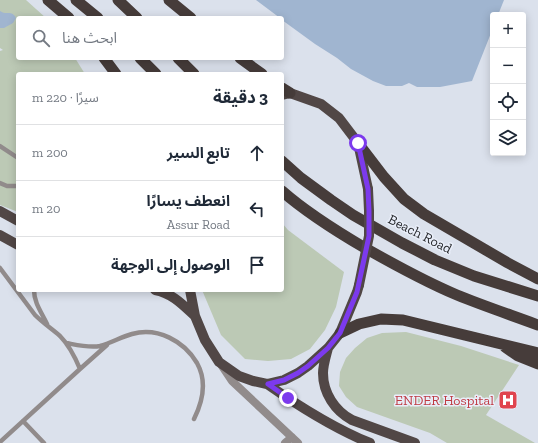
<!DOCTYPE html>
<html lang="ar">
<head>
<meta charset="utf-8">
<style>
	body { margin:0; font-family:"Zilla Slab","Noto Sans Arabic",serif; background:#f6f6f7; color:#1f2937; direction:rtl }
	.controls { position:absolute; right:12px; top:12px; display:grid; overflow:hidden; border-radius:4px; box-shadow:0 2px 10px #0003 }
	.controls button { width:36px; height:36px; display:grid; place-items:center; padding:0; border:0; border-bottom:1px solid #e0e1e3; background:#fff; color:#1f2937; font:20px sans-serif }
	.stop { position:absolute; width:12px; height:12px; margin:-9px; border:3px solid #7c3aed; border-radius:50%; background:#fff }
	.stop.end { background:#7c3aed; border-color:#fff; box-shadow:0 1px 4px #0008 }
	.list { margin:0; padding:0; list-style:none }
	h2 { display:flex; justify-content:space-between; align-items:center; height:52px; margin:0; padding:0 16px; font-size:17px }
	h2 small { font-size:13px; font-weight:400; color:#747a83 }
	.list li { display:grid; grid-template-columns:26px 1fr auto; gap:12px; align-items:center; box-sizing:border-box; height:56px; padding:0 16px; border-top:1px solid #e0e1e3 }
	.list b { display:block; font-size:15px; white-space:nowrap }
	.list p { margin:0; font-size:13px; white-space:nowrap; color:#747a83 }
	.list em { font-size:13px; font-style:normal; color:#747a83 }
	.icon { flex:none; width:22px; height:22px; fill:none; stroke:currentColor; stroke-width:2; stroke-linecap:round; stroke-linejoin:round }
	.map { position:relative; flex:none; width:538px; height:443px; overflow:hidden; direction:ltr }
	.search { position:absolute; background:#fff; box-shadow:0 2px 10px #0003; left:16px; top:16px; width:268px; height:44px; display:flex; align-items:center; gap:10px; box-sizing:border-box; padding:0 14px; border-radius:4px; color:#747a83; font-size:15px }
	.panel { position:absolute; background:#fff; box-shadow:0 2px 10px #0003; left:16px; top:72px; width:268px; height:220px; border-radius:4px; direction:rtl }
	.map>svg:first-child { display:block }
</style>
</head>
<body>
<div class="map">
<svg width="538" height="443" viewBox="0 0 538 443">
	<rect width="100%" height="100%" fill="#dbe1ec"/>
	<path fill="#bcc9b5" d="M0,0H26L46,18H18V58H75L85,74H18V212L0,205V51L3,50L0,48Z
		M282,223L288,230L344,272L336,307L325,330L310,349L291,359L268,361L245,359L221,335L202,290H282Z
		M406,332L461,346L519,365L486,415L535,443H447L430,433L357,407L346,397L339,386L340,372L346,358L355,348L367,338L382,333Z"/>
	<path fill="#a0b5d0" d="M256,0H504L498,15H493V28L472,81L440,87H417L409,83L402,86H386L373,81L351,69L337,58L315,44L282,20V18H280Z
		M0,11C7,16 11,9 16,18L13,23L4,28H0Z"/>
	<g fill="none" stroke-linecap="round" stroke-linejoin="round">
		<path stroke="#918b8b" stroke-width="4.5" d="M0,146L18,158
			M0,183L7,186H18
			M0,268L35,315C43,323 52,329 60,336C69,345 75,357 80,369L0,442
			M34,290C34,303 42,313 47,324
			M66,343C77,345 89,348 100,346C111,343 121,337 132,334C158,327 184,341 197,363C207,381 203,401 194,419
			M80,369L107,345
			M23,421L44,443"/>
		<path stroke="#918b8b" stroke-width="8" d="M222,366L232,381L298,443
			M285,443L292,437"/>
		<path stroke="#514746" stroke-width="10" d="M282,95L290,93L321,104L339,118L358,143L368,189
			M0,211L18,221
			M0,235L18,245
			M155,290C172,293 183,305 195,316
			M190,290L195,316L205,340L219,362L239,376L253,381L267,384L284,380L298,373L308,366L328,348L340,333L357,292L359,285
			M328,348C326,356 323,365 323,373C323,393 335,411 352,420L415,443
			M267,384C300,407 333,428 370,443"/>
		<path stroke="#463c3a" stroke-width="11" d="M48,0L69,18
			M76,0L98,18
			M118,0L137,18
			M169,0L191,18
			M104,58L116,74
			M140,58L156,74
			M178,58L194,74
			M240,58L262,74
			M282,88L290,93
			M358,143L384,177L404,199L424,214L508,263L538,279
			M282,161L301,178L331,200L353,215L402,243L435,260L474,276L538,296
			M282,191C307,213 336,231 365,248C395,265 426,282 457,295C484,306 511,315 538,325
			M340,333L359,324L381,319L403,320L538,353
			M505,347L518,356L538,364"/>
		<path stroke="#514746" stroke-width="10" d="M359,285L369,236V211L368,189"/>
	</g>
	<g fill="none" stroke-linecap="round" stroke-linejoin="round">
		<path stroke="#7c3aed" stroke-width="5" d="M288,398L268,384L284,380L298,373L308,366L328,348L340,333L357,292L369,236V211L368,189L358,143"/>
	</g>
	<defs>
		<symbol id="hospital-square" viewBox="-11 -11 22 22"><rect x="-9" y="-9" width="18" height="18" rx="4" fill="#e0444e" stroke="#e9eef9"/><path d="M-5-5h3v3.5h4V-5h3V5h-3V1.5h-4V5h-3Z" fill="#fff"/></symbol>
	</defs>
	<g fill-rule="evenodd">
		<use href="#hospital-square" x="497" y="389" width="22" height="22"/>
	</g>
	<g text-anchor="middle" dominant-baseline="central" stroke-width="3" stroke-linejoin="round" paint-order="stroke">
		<g font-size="14" fill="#292b2f" stroke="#e9eef9">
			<text transform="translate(420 234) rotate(27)">Beach Road</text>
		</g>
		<g font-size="14" fill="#be3a42" stroke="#e9eef9" text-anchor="end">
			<text x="494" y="400">ENDER Hospital</text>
		</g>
	</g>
</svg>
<div class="controls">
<button>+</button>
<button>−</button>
<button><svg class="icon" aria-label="locate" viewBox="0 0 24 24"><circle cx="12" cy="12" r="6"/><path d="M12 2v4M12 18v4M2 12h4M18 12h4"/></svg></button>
<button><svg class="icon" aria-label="layers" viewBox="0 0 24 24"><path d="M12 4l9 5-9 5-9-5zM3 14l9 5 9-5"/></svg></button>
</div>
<div class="stop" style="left:358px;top:143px"></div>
<div class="stop end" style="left:288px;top:398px"></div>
<div class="search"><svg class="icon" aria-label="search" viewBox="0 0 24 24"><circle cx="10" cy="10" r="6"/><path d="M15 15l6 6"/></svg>ابحث هنا</div>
<section class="panel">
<h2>3 دقيقة<small>سيرًا · 220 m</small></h2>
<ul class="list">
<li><svg class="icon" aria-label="ahead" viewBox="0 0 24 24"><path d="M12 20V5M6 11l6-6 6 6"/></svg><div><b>تابع السير</b></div><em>200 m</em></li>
<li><svg class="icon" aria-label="left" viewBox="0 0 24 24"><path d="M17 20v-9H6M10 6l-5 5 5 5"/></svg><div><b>انعطف يسارًا</b><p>Assur Road</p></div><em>20 m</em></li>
<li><svg class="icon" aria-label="arrive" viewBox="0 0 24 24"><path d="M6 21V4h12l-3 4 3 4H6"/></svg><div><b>الوصول إلى الوجهة</b></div></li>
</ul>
</section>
</div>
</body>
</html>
